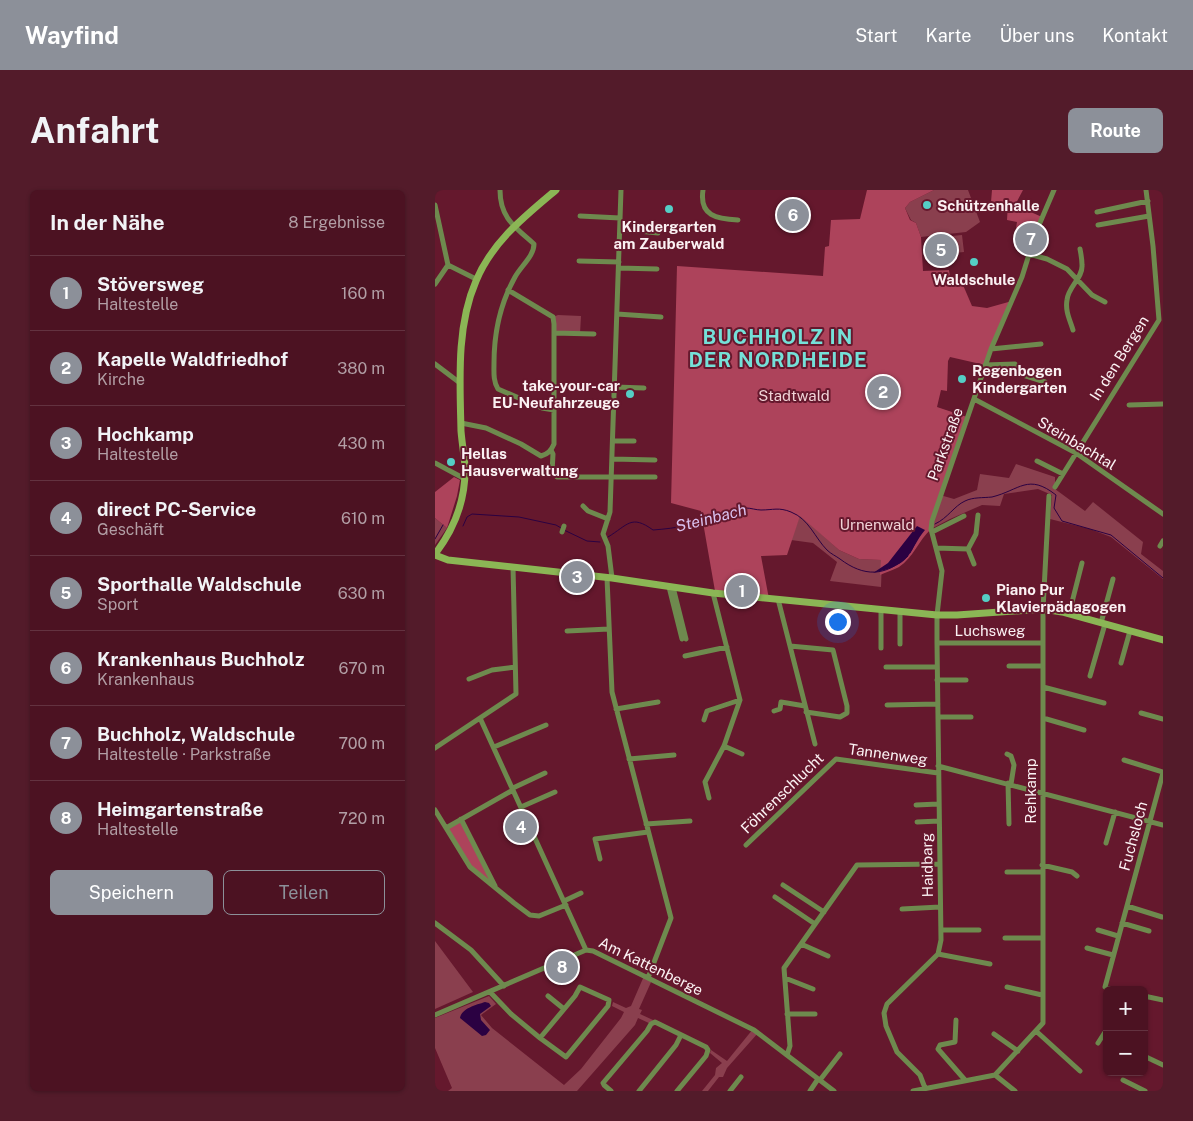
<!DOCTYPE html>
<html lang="de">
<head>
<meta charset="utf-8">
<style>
	body { margin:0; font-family:"Public Sans",sans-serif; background:#531b2a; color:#f1f3f6 }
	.controls { position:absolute; right:15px; bottom:15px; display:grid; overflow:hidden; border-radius:8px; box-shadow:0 1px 4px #0004 }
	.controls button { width:45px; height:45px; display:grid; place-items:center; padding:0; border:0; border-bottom:1px solid #633240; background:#4c1222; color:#f1f3f6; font:25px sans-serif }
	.you { position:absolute; left:402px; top:431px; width:18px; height:18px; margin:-12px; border:4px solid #fff; border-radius:50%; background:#1a73e8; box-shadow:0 0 0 8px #1a73e833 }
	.badge { display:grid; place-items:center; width:32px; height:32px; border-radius:50%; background:#8c9099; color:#fff; font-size:16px; font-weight:700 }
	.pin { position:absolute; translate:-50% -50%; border:2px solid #fff; box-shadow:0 1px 5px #0006 }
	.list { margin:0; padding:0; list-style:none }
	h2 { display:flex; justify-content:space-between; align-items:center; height:65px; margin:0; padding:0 20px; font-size:21px }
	h2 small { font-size:16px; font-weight:400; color:#b29ea5 }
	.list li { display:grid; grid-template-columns:32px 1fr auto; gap:15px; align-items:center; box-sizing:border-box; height:75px; padding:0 20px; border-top:1px solid #633240 }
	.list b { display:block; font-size:19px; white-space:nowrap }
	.list p { margin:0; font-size:16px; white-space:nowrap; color:#b29ea5 }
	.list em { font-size:16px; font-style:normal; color:#b29ea5 }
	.actions { display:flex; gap:10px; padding:15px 20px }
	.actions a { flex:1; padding:11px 0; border:1px solid #8c9099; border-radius:8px; text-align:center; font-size:18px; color:#8c9099 }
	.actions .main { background:#8c9099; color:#fff }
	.map { position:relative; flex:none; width:728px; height:901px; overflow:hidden; border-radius:8px }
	header { display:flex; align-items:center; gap:30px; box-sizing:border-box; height:70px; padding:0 25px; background:#8c9099; color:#fff }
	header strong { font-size:24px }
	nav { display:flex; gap:28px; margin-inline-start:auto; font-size:18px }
	.intro { display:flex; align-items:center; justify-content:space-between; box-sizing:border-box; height:120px; padding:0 30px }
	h1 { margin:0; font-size:35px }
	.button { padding:12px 22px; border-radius:8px; background:#8c9099; color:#fff; font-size:18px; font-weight:700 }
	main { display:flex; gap:30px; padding:0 30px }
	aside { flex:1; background:#4c1222; border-radius:8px; box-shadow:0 1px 4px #0004 }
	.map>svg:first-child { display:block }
</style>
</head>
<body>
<header>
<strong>Wayfind</strong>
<nav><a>Start</a><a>Karte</a><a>Über uns</a><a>Kontakt</a></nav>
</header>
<div class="intro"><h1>Anfahrt</h1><a class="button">Route</a></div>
<main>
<aside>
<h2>In der Nähe<small>8 Ergebnisse</small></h2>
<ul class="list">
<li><span class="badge">1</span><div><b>Stöversweg</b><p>Haltestelle</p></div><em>160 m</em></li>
<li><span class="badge">2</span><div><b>Kapelle Waldfriedhof</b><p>Kirche</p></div><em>380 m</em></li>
<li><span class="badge">3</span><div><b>Hochkamp</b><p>Haltestelle</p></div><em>430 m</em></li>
<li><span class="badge">4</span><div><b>direct PC-Service</b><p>Geschäft</p></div><em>610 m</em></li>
<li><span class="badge">5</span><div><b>Sporthalle Waldschule</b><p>Sport</p></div><em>630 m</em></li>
<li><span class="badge">6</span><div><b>Krankenhaus Buchholz</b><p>Krankenhaus</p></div><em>670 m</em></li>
<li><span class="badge">7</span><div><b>Buchholz, Waldschule</b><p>Haltestelle · Parkstraße</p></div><em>700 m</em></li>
<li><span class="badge">8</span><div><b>Heimgartenstraße</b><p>Haltestelle</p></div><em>720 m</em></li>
</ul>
<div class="actions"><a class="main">Speichern</a><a>Teilen</a></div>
</aside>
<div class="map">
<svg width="728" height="901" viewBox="0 0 728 901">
	<rect width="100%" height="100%" fill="#65182d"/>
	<path fill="#8a3f4e" d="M499,0H533L545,32L531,42L486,47L481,33L476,30L470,18L475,12Z
		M527,45L529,62L519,63L517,46Z
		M123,125L146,126L145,144L119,143L118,127Z
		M581,274L620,287V299L650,321L658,312L708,352L706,364L728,381V389L676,347L655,339L615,329L617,305L603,299L569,304L565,316L547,315L515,329L496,339L505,305L519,309L542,300L545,284L574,288Z
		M365,325L404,360L424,369L447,370L446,397L395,391L402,372L378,353L356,350Z
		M0,328L12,338L0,355Z
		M0,751L38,802L0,819Z
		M209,786L217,790L204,819L207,820L205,824L218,830L216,834L203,828L200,835L142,901H13L17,898L0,858V828L54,806L61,814L46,825L57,838L129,895L146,879L186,828L189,822L177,816L178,812L191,818L196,816Z
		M318,839L323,843L292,878L288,887H284L273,901H267L280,885L281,878L287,873L275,863L276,860L292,871Z"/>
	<path fill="#ad435b" d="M432,0H499L475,12L470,18L475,30L481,33L486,47L488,81L514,80L516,94L528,95L537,116L552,118L577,111L550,175L515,167L513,171L512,201L506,200L502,217L532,227L496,339C484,350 478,368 464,377C459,380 451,382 445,385L446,370L424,369L404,360L365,326L352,365L326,366L334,409L280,401L266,321L236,313L242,76L388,86L390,57L394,56L396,30L425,29Z
		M557,0H588L580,15L607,27L601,42L581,38L582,32L572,30L573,13L556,12Z
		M19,287L25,290L22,306L12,338L0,328V302Z
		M26,629L61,699L35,677L11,638Z"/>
	<path fill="#2b0142" d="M482,336L490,340C480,351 476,369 462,375C455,379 446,381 438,383L453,373Z
		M50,812L54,813L56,816L45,824L46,830L55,840L51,845L47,846L25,828C27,818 41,815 50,812Z"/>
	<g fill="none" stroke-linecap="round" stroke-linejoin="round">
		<path stroke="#2b0142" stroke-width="1" d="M500,334C513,328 519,316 530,311C538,307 548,308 557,307C585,300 593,283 621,305L619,318L627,331L676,345L728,388
			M28,336L32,327L37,324L84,327L121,335L126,338
			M129,340L152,351L165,352
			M173,347C193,335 196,324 218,340C230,339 241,338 252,335C272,329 291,320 311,318C316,318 321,320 326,320C338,320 344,317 356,322C374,329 380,348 392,360C396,364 401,366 405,369C429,387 450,387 473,366
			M0,349L8,335
			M475,363L481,351"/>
		<path stroke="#6e8a4e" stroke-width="5" d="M65,0C65,28 80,37 99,54C99,66 86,76 80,87C65,114 59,142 59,173C59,182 58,191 63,199L107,218L119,220
			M268,0C264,26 282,29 303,30
			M0,15L13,75L41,89
			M662,22L713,11
			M145,26L185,28
			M663,35L714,26
			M185,39L223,43
			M594,64L612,69L632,79L657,105L670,112
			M144,71L184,72
			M184,78L222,79
			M0,94L13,75
			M182,124L226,127
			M638,140C635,130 630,121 632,110C633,97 648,88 647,75C647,70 646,64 645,59
			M119,143L159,144
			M556,159L606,154
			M0,174L25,193
			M550,175L580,174L588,185L610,192
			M180,197L209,198
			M539,209L641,263L728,324
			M694,215L728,214
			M26,233L51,238L86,254L106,266C113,264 116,261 119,254V134L118,127L73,100
			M178,251H199
			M116,260L118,264L117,282L122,287H220
			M177,269L220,270
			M602,271L628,284
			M0,273L30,289
			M620,297L724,130L718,56L711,0
			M148,316L153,321L173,329
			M127,342L129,336
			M497,342L529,326
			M725,356L728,351
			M501,358L533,359
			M539,374L533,359L541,344L543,325
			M172,388L177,502L236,728L213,788
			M177,388L173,356L168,344L175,322L186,0
			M234,397L247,449
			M238,397L251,449
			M343,409L380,554
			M465,421V454
			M634,424L647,373
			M666,433L678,389
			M132,441L174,439
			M502,453H608
			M355,456L398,460L412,516V523L405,527L371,522
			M446,458V419
			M250,466L292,457
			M686,473L695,441
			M574,476H608
			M451,477H502
			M655,486L670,434
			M34,489L57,480L80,477
			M502,490H531
			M608,497L669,513
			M452,515L503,514
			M181,519L223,512
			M339,521L345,519L346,512L370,516
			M706,523L728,529
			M503,527H536
			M45,528L151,760
			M608,528L649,540
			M269,530L272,521L305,510
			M289,556L307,564
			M59,557L111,535
			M0,558L81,504L78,377
			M572,564L576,566L579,575L576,594
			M194,569L239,565
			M689,570L728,582
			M503,576L728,635
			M573,593L574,634
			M78,598L110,583
			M274,608L270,592L289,556L305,510L278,403
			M481,615L503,614
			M86,617L120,602
			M0,620L35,677L79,713L95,725L104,726L131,715
			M26,629L60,696
			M482,632L504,631
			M211,634L255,631
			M11,638L78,600
			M671,653L680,622
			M311,655L401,569L503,583
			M165,669L160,649L213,642
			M607,675L637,682L642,686
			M572,682H607
			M348,695L389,722
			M340,707L380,734
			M129,711L146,703
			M692,716L727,727
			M467,719L505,717
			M0,733L36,760L69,796
			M687,733L714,741
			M506,740H544
			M663,740L683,746
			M570,748H607
			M366,754L393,766
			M652,758L678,765
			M503,764L555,774
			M350,788L378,799
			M572,797L607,805
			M682,800L670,797L728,583
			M55,802L76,824L105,848L140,806L145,797L174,810L173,816L131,867L105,848
			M113,806L129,819
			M709,806L728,810
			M352,824H380
			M0,825L151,760L158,761L319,840L399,901
			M521,830L520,852L505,855L503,859L530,890
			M601,841L645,881
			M559,844L583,861
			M663,853L672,839
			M352,865L355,856L349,778L422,675L504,674
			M709,866L728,875
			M560,885L580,901
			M385,890L405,864
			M688,890L710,901
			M490,898L485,885L462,862L451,836L449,823L452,814L503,764L506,750L502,453V425L507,381L496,339L497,331L556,159L587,87L601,42L619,0
			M176,901L169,895L168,893L212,841L216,834L220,832L271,857L273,860L271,866L242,901
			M204,901L241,855L246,845
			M295,901L306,887
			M375,901L383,889
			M478,901L560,885L608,833V419L614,306"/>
		<path stroke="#8bb655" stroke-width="7" d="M0,364C20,338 31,309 30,276C29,264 27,253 26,241C25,192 21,137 41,91C57,52 90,26 121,0
			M0,365L13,370L177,388L278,403L502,425H522L608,419L627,422L728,450"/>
	</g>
	<g fill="#55cec5" stroke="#65182d" stroke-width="2">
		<circle cx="492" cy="15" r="5"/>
		<circle cx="234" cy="19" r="5"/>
		<circle cx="539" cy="72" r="5"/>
		<circle cx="527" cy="189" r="5"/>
		<circle cx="195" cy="204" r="5"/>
		<circle cx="16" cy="272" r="5"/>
		<circle cx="551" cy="408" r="5"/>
	</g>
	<g text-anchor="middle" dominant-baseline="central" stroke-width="4" stroke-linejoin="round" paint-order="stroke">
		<g font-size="15" font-weight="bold" fill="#fbf1f3" stroke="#65182d" text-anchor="start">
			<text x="502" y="15">Schützenhalle</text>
			<text x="234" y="36" text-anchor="middle">Kindergarten<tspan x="234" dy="17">am Zauberwald</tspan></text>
			<text x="539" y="89" text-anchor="middle">Waldschule</text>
			<text x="537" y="180">Regenbogen<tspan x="537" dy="17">Kindergarten</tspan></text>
			<text x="185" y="195" text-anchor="end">take-your-car<tspan x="185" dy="17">EU-Neufahrzeuge</tspan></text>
			<text x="26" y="263">Hellas<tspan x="26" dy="17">Hausverwaltung</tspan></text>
			<text x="561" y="399">Piano Pur<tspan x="561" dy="17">Klavierpädagogen</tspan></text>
		</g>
		<g font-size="15" fill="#fbf1f3" stroke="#65182d">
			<text transform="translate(684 168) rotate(-58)">In den Bergen</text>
			<text transform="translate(642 253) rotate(31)">Steinbachtal</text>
			<text transform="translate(510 254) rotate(-70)">Parkstraße</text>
			<text x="555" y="440">Luchsweg</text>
			<text transform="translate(453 564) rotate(8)">Tannenweg</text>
			<text transform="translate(595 601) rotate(-90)">Rehkamp</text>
			<text transform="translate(347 603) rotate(-44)">Föhrenschlucht</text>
			<text transform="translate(698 646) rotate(-75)">Fuchsloch</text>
			<text transform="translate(492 675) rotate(-91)">Haidbarg</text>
			<text transform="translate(216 776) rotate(26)">Am Kattenberge</text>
		</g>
		<g font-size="15" fill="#f1d3d7" stroke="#65182d">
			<text x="359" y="205">Stadtwald</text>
			<text x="442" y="334">Urnenwald</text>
		</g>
		<g font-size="16" font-style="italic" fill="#dac1ef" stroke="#65182d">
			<text transform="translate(276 328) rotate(-14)">Steinbach</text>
		</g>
		<g font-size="20" font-weight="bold" letter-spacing="1" fill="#75e0d8" stroke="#65182d">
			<text x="343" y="147">BUCHHOLZ IN<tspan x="343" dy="23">DER NORDHEIDE</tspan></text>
		</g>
	</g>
</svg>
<div class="controls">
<button>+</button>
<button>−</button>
</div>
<div class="you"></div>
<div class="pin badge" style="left:307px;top:401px">1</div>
<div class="pin badge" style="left:448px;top:202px">2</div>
<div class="pin badge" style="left:142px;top:387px">3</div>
<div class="pin badge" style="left:86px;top:637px">4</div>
<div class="pin badge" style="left:506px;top:60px">5</div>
<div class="pin badge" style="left:358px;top:25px">6</div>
<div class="pin badge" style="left:596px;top:49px">7</div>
<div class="pin badge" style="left:127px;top:777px">8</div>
</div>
</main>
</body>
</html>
